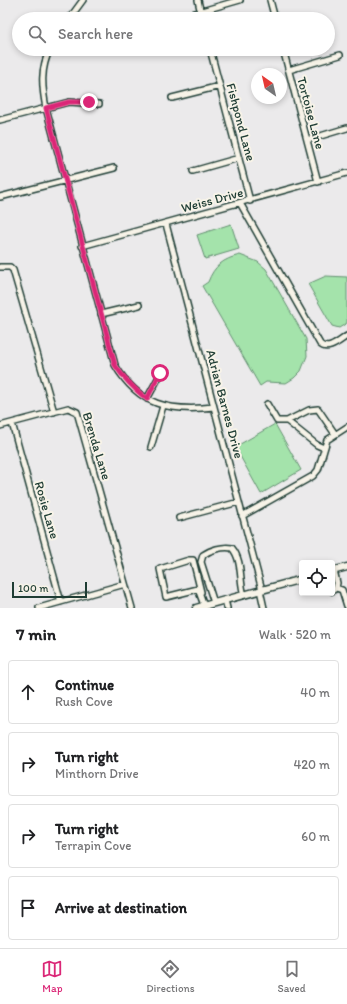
<!DOCTYPE html>
<html lang="en">
<head>
<meta charset="utf-8">
<style>
	body { margin:0; font-family:Itim,sans-serif; background:#f2f2f2; color:#202124 }
	.controls { position:absolute; right:12px; bottom:12px; display:grid; overflow:hidden; border-radius:4px; box-shadow:0 2px 6px #0003 }
	.controls button { width:36px; height:36px; display:grid; place-items:center; padding:0; border:0; border-bottom:1px solid #e0e0e0; background:#fff; color:#202124; font:20px sans-serif }
	.compass { position:absolute; left:251px; top:68px; width:36px; height:36px; border-radius:50%; background:#fff; box-shadow:0 2px 6px #0003; rotate:326deg }
	.scale { position:absolute; left:12px; bottom:10px; width:75px; box-sizing:border-box; padding-left:4px; border:2px solid #1f3d34; border-top:0; font-size:11px; line-height:14px; white-space:nowrap; color:#1f3d34; -webkit-text-stroke:3px #f7f3e8; paint-order:stroke }
	.stop { position:absolute; width:12px; height:12px; margin:-9px; border:3px solid #db2777; border-radius:50%; background:#fff }
	.stop.end { background:#db2777; border-color:#fff; box-shadow:0 1px 4px #0008 }
	.list { margin:0; padding:0; list-style:none }
	h2 { display:flex; justify-content:space-between; align-items:center; height:52px; margin:0; padding:0 16px; font-size:17px }
	h2 small { font-size:13px; font-weight:400; color:#757577 }
	.list li { display:grid; grid-template-columns:26px 1fr auto; gap:12px; align-items:center; box-sizing:border-box; height:64px; margin:0 8px 8px; padding:0 8px; border:1px solid #e0e0e0; border-radius:4px }
	.list b { display:block; font-size:15px; white-space:nowrap }
	.list p { margin:0; font-size:13px; white-space:nowrap; color:#757577 }
	.list em { font-size:13px; font-style:normal; color:#757577 }
	.icon { flex:none; width:22px; height:22px; fill:none; stroke:currentColor; stroke-width:2; stroke-linecap:round; stroke-linejoin:round }
	.map { position:relative; flex:none; width:347px; height:608px; overflow:hidden }
	.search { position:absolute; background:#fff; box-shadow:0 2px 6px #0003; left:12px; right:12px; top:12px; height:44px; display:flex; align-items:center; gap:10px; box-sizing:border-box; padding:0 14px; border-radius:22px; color:#757577; font-size:15px }
	.sheet { height:340px; background:#fff }
	nav { display:flex; justify-content:space-around; align-items:center; box-sizing:border-box; height:56px; border-top:1px solid #e0e0e0; background:#fff; font-size:11px; color:#757577 }
	nav a { display:grid; justify-items:center; gap:2px }
	nav .on { color:#db2777 }
	.map>svg:first-child { display:block }
</style>
</head>
<body>
<div class="map">
<svg width="347" height="608" viewBox="0 0 347 608">
	<rect width="100%" height="100%" fill="#ebeaeb"/>
	<filter id="ink" filterUnits="userSpaceOnUse"><feTurbulence type="fractalNoise" baseFrequency=".025" numOctaves="2"/><feDisplacementMap in="SourceGraphic" scale="8" xChannelSelector="R" yChannelSelector="G"/><feConvolveMatrix kernelMatrix="1 2 1 2 8 2 1 2 1" color-interpolation-filters="sRGB"/></filter>
	<g filter="url(#ink)">
		<path fill="#a4e3ab" stroke="#629070" d="M231,224L239,249L205,259L197,235Z
			M240,255L258,262L266,269L306,339L307,356L301,371L294,378L286,383L266,382L260,386L202,286L208,282C214,266 223,259 240,255Z
			M326,276L347,277V323L339,328L332,326L308,284Z
			M275,424L301,470L261,494L235,447Z"/>
		<g fill="none" stroke-linecap="round" stroke-linejoin="round">
			<defs>
				<path id="minor" d="M198,0L202,19
					M270,0L275,19
					M69,19L83,0
					M174,19L240,0
					M50,49C40,69 42,87 46,108L115,365C139,406 170,412 214,407
					M210,49L250,201
					M283,49L318,182
					M289,70L340,55
					M172,98L220,86
					M0,120L69,102L99,104
					M307,140L347,128
					M193,171L239,158
					M0,197L114,168
					M240,203L320,344C328,352 339,341 347,336
					M166,224L262,590
					M82,246L347,173
					M0,267H10L13,270L54,412
					M101,314L139,305
					M147,399L161,373
					M267,404L277,421H287
					M12,423L61,602
					M0,426L68,408L77,412L132,608
					M151,447L163,406
					M324,448L317,445L287,421L309,410L318,409L335,434
					M242,516L313,476L318,470L327,440L347,427
					M179,518L239,502
					M336,588L342,590L347,606
					M260,590L264,608
					M332,591L336,588L337,583L334,570
					M201,592L193,560H189L160,569L166,597L198,589L205,608
					M225,600L227,608
					M214,603L201,562L203,555C210,550 223,546 232,548C243,561 239,581 244,595
					M39,608L125,584"/>
				<path id="major" d="M332,571L347,567
					M196,608L302,579"/>
			</defs>
			<use href="#minor" stroke="#1f3d34" stroke-width="8"/>
			<use href="#major" stroke="#1f3d34" stroke-width="9"/>
			<use href="#minor" stroke="#f7f3e8" stroke-width="5"/>
			<use href="#major" stroke="#f7f3e8" stroke-width="6"/>
		</g>
	</g>
	<g fill="none" stroke-linecap="round" stroke-linejoin="round" filter="url(#ink)">
		<path stroke="#db2777" stroke-width="5" d="M89,102H69L46,108L115,365C124,379 133,388 147,399L160,373"/>
	</g>
	<g text-anchor="middle" dominant-baseline="central" stroke-width="4" stroke-linejoin="round" paint-order="stroke">
		<g font-size="13" fill="#1f3d34" stroke="#f7f3e8">
			<text transform="translate(311 113) rotate(75)">Tortoise Lane</text>
			<text transform="translate(241 122) rotate(75)">Fishpond Lane</text>
			<text transform="translate(212 200) rotate(-15)">Weiss Drive</text>
			<text transform="translate(225 404) rotate(75)">Adrian Barnes Drive</text>
			<text transform="translate(97 446) rotate(73)">Brenda Lane</text>
			<text transform="translate(47 510) rotate(74)">Rosie Lane</text>
		</g>
	</g>
</svg>
<div class="controls">
<button><svg class="icon" aria-label="locate" viewBox="0 0 24 24"><circle cx="12" cy="12" r="6"/><path d="M12 2v4M12 18v4M2 12h4M18 12h4"/></svg></button>
</div>
<svg class="compass" viewBox="-18 -18 36 36"><path d="M0-13l5 13h-10z" fill="#e53935"/><path d="M0 13l5-13h-10z" fill="#757577"/></svg>
<div class="scale">100 m</div>
<div class="stop" style="left:160px;top:373px"></div>
<div class="stop end" style="left:89px;top:102px"></div>
<div class="search"><svg class="icon" aria-label="search" viewBox="0 0 24 24"><circle cx="10" cy="10" r="6"/><path d="M15 15l6 6"/></svg>Search here</div>
</div>
<section class="sheet">
<h2>7 min<small>Walk · 520 m</small></h2>
<ul class="list">
<li><svg class="icon" aria-label="ahead" viewBox="0 0 24 24"><path d="M12 20V5M6 11l6-6 6 6"/></svg><div><b>Continue</b><p>Rush Cove</p></div><em>40 m</em></li>
<li><svg class="icon" aria-label="right" viewBox="0 0 24 24"><path d="M7 20v-9h11M14 6l5 5-5 5"/></svg><div><b>Turn right</b><p>Minthorn Drive</p></div><em>420 m</em></li>
<li><svg class="icon" aria-label="right" viewBox="0 0 24 24"><path d="M7 20v-9h11M14 6l5 5-5 5"/></svg><div><b>Turn right</b><p>Terrapin Cove</p></div><em>60 m</em></li>
<li><svg class="icon" aria-label="arrive" viewBox="0 0 24 24"><path d="M6 21V4h12l-3 4 3 4H6"/></svg><div><b>Arrive at destination</b></div></li>
</ul>
</section>
<nav>
<a class="on"><svg class="icon" aria-label="map" viewBox="0 0 24 24"><path d="M3 6l6-2 6 2 6-2v14l-6 2-6-2-6 2zM9 4v14M15 6v14"/></svg>Map</a>
<a><svg class="icon" aria-label="directions" viewBox="0 0 24 24"><path d="M12 3l9 9-9 9-9-9zM9 14v-3h6M13 9l2 2-2 2"/></svg>Directions</a>
<a><svg class="icon" aria-label="saved" viewBox="0 0 24 24"><path d="M7 4h10v16l-5-4-5 4z"/></svg>Saved</a>
</nav>
</body>
</html>
